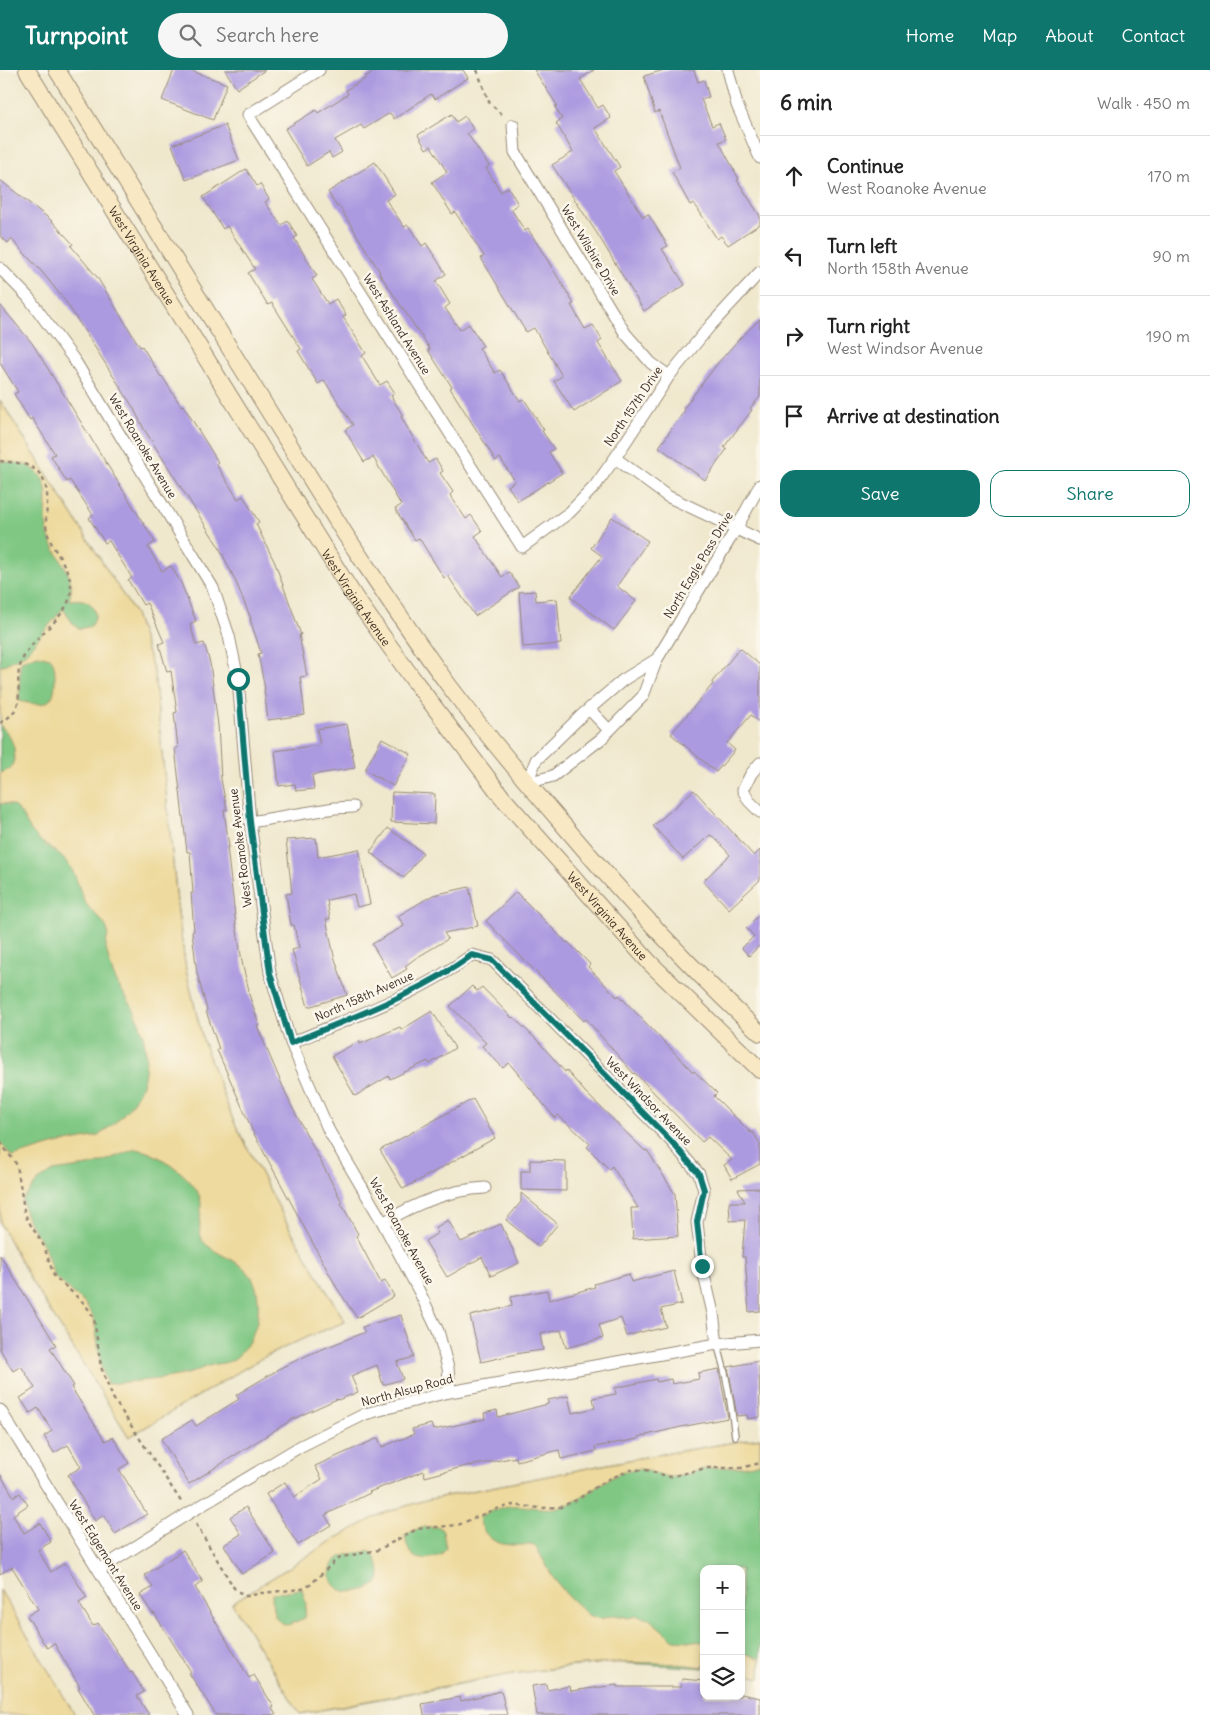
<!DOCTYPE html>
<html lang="en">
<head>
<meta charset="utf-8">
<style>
	body { margin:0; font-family:Delius,sans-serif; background:#f6f6f6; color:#222 }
	.controls { position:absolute; right:15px; bottom:15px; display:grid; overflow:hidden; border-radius:10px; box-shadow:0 2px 8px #0003 }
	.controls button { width:45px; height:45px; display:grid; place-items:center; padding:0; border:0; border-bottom:1px solid #e0e0e0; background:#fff; color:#222; font:25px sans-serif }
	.stop { position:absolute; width:15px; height:15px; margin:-11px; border:4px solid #0f766e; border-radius:50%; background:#fff }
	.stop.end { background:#0f766e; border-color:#fff; box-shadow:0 1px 5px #0008 }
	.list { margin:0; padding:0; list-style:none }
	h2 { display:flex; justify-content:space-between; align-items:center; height:65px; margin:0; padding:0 20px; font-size:21px }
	h2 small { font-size:16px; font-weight:400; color:#767676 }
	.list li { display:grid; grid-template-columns:32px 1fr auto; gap:15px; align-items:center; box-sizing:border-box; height:80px; padding:0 20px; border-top:1px solid #e0e0e0 }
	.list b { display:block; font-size:19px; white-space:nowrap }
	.list p { margin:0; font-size:16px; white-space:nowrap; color:#767676 }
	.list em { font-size:16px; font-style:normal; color:#767676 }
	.actions { display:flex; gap:10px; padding:15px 20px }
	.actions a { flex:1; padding:11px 0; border:1px solid #0f766e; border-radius:15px; text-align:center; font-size:18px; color:#0f766e }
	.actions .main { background:#0f766e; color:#fff }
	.icon { flex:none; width:28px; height:28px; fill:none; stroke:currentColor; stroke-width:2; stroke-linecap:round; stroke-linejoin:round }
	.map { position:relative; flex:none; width:760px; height:1645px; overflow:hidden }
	header { display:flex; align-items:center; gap:30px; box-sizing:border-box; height:70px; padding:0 25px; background:#0f766e; color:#fff }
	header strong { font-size:24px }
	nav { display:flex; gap:28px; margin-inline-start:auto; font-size:18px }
	.search { width:350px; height:45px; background:#f6f6f6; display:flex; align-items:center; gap:12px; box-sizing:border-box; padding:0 18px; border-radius:28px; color:#767676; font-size:19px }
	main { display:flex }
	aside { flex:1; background:#fff }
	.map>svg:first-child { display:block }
</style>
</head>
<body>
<header>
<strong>Turnpoint</strong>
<div class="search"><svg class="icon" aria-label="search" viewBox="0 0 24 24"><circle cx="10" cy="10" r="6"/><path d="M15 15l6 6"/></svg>Search here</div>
<nav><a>Home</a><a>Map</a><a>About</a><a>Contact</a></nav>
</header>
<main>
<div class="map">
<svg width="760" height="1645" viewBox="0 0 760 1645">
	<rect width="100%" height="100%" fill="#fbf7ec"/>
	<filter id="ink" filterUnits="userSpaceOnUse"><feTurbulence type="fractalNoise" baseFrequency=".02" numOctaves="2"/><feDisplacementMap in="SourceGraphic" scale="10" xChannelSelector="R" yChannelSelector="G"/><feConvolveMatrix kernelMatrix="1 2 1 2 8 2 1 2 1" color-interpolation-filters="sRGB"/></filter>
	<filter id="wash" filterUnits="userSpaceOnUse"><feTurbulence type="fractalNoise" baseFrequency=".0096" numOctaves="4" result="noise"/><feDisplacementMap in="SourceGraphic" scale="20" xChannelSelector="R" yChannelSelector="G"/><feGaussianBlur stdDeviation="1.12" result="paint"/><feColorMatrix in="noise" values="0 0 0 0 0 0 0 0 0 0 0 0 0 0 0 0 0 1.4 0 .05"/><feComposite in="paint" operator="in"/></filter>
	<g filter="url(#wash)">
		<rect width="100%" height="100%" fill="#f0e8cd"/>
		<path fill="#7fc783" stroke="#5d7850" d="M0,330L135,544L154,602L178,843L186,900L203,971L233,1050L289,1157L345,1252L309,1266L262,1288L129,1367L32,1212L0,1153Z
			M760,1368V1608L741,1603V1499H704V1598L612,1592L523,1602L300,1644L232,1533L335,1469L381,1444L426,1430L639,1388Z"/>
		<path fill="#eeda9e" stroke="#94825e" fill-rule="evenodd" d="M0,330L135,544L154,602L178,843L186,900L203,971L233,1050L289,1157L345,1252L309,1266L262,1288L129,1367L32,1212L0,1153V1072L12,1087L56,1074L98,1066L102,1063C121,1050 142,1026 145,1002C148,979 143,957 132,936C127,927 120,920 116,910C112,903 107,885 106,877C106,872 108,867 108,862C106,851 93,844 87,835C79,823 78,806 68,794C60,782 43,776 34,764C23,752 21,731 0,734V703L10,699C20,684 12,666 0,655V597L25,584L63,539L74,555L80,559L91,556C99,547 95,532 82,530C78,529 73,530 69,530C79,504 53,485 48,463C42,442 54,422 39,404C29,392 14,393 0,391ZM38,585L50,588C55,593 55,600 55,607C56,636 44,637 19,631L20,597L21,591ZM135,1079C155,1080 195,1108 200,1128C204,1142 196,1156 202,1170C215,1186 240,1189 251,1206C258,1217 259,1231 258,1243C258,1258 246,1281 234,1289C227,1294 219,1293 212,1295C203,1297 196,1302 187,1304C161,1310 134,1311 107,1314L101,1297L94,1248L85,1234L54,1206L44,1176L27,1149L22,1130L37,1112L53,1101L94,1095Z
			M760,1368V1393C739,1400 724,1395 704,1399C693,1401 682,1407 671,1407C656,1406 644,1396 630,1400C603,1406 586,1431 560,1437C547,1440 535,1437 522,1436C506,1434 493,1440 479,1447C482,1466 495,1475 513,1475C522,1476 528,1473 536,1477L554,1509L567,1525L588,1545L600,1549L615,1545L629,1548L636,1546L649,1549L674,1570L704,1572V1597C626,1586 550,1597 473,1611C415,1621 358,1633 300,1644L232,1533L335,1469L381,1444L426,1430L639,1388ZM425,1457H440L443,1462L446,1478L441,1485C418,1493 408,1490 405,1465L417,1459ZM370,1481C378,1491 383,1501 378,1513C363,1525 327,1528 331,1500C332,1496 332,1493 336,1490C345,1483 359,1483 370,1481ZM302,1519L306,1533L305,1548L288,1555C272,1552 272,1536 272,1523Z
			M0,1520L75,1645H0Z
			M741,1582L760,1589V1608L741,1603Z"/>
		<g id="blocks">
			<path fill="#ac9ae0" d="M174,0H189L227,14L213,50L162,30Z
				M225,0H265L237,19Z
				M376,0H463L468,8L435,29L431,24L394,49L390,43L364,59L361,55L335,70L342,82L332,88L329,82L307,96L285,59L316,40L318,43L348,24L346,20L366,8L365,7Z
				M534,0H594L580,9L598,38L603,35L611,48L595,58L620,97L614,101L643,147L648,144L668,176L662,179L685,215L644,241L598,165L552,95L573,82L556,53L562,49L555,37L557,35Z
				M664,0H694L698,12L704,10L709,27L701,29L712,56L719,53L726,69L719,72L739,109L737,110L760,146V154L728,175L721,166L717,169L694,133L690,135L672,102L680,98L659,41L655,43L644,6Z
				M452,44L456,52L465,46L473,59L467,63L489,96L486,98L501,122L508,117L518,134L511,139L525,161L528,159L548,191L574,234L571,235L585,259L593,255L602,270L598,273L622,311L574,342L554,311L562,306L534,258L526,262L481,188L484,186L455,142L452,144L432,112L447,102L431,76L426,79L418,65Z
				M225,55L239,90L186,110L172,75Z
				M375,92L395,124L386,130L404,157L408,155L422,176L426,173L446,204L436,211L450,234L445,238L460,260L469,254L483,276L479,278L495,303L500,300L520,331L524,329L544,360L542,361L554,379L549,382L562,403L518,431L508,416L515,411L500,388L496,391L450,318L452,317L428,280L430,279L379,203L380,202L339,136L337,137L328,122Z
				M246,99L257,116L260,114L269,129L265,132L281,155L288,151L297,166L294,168L317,206L312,209L328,234L336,229L346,245L343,247L366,283L362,286L380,315L387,311L395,323L391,326L403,346L401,347L428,393L436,389L443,401L440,403L453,422L450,425L466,449L471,445L482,461L475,466L485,482L502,507L509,502L519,517L475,546L448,506L444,508L419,468L415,470L395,439L401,435L373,387L364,392L345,360L353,355L324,310L318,314L298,281L301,279L272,233L268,235L248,203L255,199L227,156L223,159L203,127Z
				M0,110L52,151L73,174L71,176L97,207L140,277L142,276L161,307L162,306L181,336L183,335L218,392L216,394L238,429L243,426L259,452L256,454L275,493L301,565H299L307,606L300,607L305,645L268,650L264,619H265L258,584L261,583L250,549H251L236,512L219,477L144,359L133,337L66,232L42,202L11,169L8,173L0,166Z
				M0,235L32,273L155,472L148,477L162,501L171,496L181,513L196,551L190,554L196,575L204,573L210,593L218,655L221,709L227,740H224L229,777H227L236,855L243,897L249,920L248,921L259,955L257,956L289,1031L342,1132L341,1133L358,1164L356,1166L381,1213L385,1210L394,1226L357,1248L337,1218L254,1064L217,980L219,979L206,941L207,940L197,903L192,862L194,861L191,823H193L190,782H187L175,678H178L174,643L177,642L171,601L167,602L159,574L164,572L147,533L143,535L128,510L132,508L109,471L105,473L89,448L93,445L70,410L67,412L51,386L55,384L32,348L30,350L14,324L18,322L0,293Z
				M760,249V327L750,338L752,340L724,377L727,379L705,410L659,377L685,340L683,339L717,294L740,268Z
				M612,447L648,471L617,516L636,531L614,560L570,527L602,486L591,478Z
				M535,521L536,531L557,529L561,574L523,577L519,522Z
				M740,578L760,595V653L751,645L727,673L735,680L716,702L671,664L713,614L712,612Z
				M347,654L355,698L312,705L314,719L296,721L295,714L279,716L275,681L320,675L317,659Z
				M382,668L411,684L393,716L365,700Z
				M694,720L754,786L760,780V810L729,839L703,811L730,785L715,768L710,765L683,789L653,756Z
				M392,722L435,724L434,754L391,752Z
				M388,758L423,783L404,808L370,782Z
				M316,768L318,787L359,779L370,834L357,837L354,824L327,830L330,849H326L334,886L347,925L308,937L292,880L299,878L294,855H291L286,824L292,823L286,770Z
				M469,817L478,856L444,863L448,869L416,888L405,896L407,899L392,908L372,874L404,856L398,846L433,825Z
				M516,822L567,873L568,872L590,894L588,897L617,927L619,925L693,1002L694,1001L717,1023L714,1026L751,1063L753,1062L760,1074V1094L732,1109L724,1095L732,1090L708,1067L702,1072L635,1003L634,1004L586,949L584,951L486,851Z
				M760,844V875L749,886L742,878L754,866L746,858Z
				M472,916L477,921L482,917L512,948L513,947L539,972L565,1002L566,1000L585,1022L645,1081L647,1080L675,1124L678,1166L633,1169L631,1138H638L612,1096L609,1099L587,1077L590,1074L558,1045L555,1048L509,993L503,998L482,976L486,973L450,936Z
				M432,941L455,978L430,994L428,991L390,1009L389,1006L355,1026L332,986L359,971L360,974L400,957L401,960Z
				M473,1029L495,1068L403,1119L380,1080Z
				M530,1090L566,1091V1121L521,1120V1101H530Z
				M760,1118V1241L749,1242L745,1187H742L745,1150L730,1151L729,1132H745L738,1119Z
				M521,1123L558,1154L539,1177L506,1150L521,1132Z
				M448,1150L461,1172L501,1154L519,1193L491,1206L482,1187L447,1207L425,1171L438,1163L435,1158Z
				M0,1185L56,1275L50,1278L74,1316L71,1317L105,1371L113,1367L129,1393L119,1399L147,1444L115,1464L104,1445L95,1451L68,1405L81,1397L68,1375L54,1383L44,1366L52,1361L38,1338L30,1343L20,1328L35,1318L21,1296L13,1301L0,1279Z
				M674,1201L682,1234L661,1239L666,1257L649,1261V1260L627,1266L621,1248L599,1255L603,1268L566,1278L561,1260L540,1264L543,1280L521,1283L481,1292L470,1246L512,1236L511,1227L547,1220L549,1230L595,1217L594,1214L629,1204L631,1212Z
				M401,1245L414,1287L397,1292L403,1309L383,1315L377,1295L351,1306L358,1322L338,1330L337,1329L293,1349L189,1414L161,1369L192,1350L196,1356L239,1329L236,1325L276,1301V1300L310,1284L365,1262L362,1257Z
				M759,1291L760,1347L748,1349L747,1345L737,1346L728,1297Z
				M719,1299L728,1348L681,1357L638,1367V1369L595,1377L596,1381L561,1389L559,1380L517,1391L516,1387L470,1396V1395L425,1407L424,1401L369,1422L370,1423L325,1445L331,1455L298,1475L266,1424L285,1412L294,1427L322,1409L315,1396L378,1368L382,1377L414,1364L412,1359L431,1354L433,1360L485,1349L484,1343L497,1340L498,1347L548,1334V1330L568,1326L572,1343L595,1338L593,1328L616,1324L615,1318L656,1309L657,1312L671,1309L672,1314L699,1309L698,1303Z
				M0,1404L14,1427L20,1423L28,1435L13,1445L24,1463L40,1453L51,1472L38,1480L51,1502L65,1493L87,1528L79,1533L93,1556L98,1553L131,1603L132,1602L144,1622L137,1626L149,1645H94L78,1618L80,1617L54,1573L47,1578L27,1546L38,1539L12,1497L0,1504Z
				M246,1437L275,1483L242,1504L224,1475L241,1464L230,1447Z
				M183,1480L203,1512L195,1517L249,1608L254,1605L274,1637L272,1638L276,1645H216L189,1603L191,1602L154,1543L153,1544L140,1525L153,1517L145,1505Z
				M682,1609L704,1611V1626H741V1624L760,1628V1645H537L532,1616L546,1614L547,1620L570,1616L571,1621L617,1615V1617H681Z
				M501,1621L507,1645H424L422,1634L460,1627L461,1631Z"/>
		</g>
	</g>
	<g filter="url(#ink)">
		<use href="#blocks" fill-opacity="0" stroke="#968976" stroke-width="1"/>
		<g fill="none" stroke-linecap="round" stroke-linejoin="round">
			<defs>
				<path id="lane" d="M717,1274C727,1304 731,1335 735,1366"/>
				<path id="street" d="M319,0L248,45L522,477L570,442L595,416L615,388L669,306L710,256L760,202
					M728,0L737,35L760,88
					M513,55L515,82L625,263L651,293L669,306
					M0,198L28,227L75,291L213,518L229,566L238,609L250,752L270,903L291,973L329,1061L383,1153L419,1221L438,1261L448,1298L450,1322
					M615,388L667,426L760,470
					M589,639L609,660
					M760,693L751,704L743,720L749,731L760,742
					M527,713L553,706L601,669L643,626L657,589L736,459L760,415
					M527,713L536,690L582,645L623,610L657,589
					M250,752L335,738L353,737
					M291,973C353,947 417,925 472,885L492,890L671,1071L699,1104L704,1120L697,1152L702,1196L713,1243L717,1274
					M383,1153C414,1134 448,1120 485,1118
					M0,1340L188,1645
					M99,1500L189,1443L301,1376L365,1344L444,1323L717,1274L760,1270"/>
				<g id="secondary">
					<path id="s1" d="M27,0L332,491L356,529L413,609L502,727L650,893L760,1000"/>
					<path d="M57,0L345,464C379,515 413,567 450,617C485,663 522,707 560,751C623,825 689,897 760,963"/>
				</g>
			</defs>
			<use href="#lane" stroke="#968976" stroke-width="8"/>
			<use href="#street" stroke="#968976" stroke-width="13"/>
			<use href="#secondary" stroke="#968976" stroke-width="18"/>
			<path stroke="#968976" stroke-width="2.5" stroke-dasharray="4 4" stroke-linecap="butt" d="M477,0L489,32L504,47
				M0,391C14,393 29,392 39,403C54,422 43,442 47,462C53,484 76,501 70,526C65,551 30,567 21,593C12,617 31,636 0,653
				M0,1072L17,1095L24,1140L27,1149L44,1176L54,1206L85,1234L94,1248L101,1297L113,1328L182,1433
				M196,1454L234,1518L244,1526H249L261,1523L302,1519L310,1515L335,1491L342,1487L378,1480L417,1459L458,1455L493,1440L512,1435L540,1438L561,1437L578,1429L607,1410L630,1400H646L670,1407L706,1398H741L760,1393"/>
			<use href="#lane" stroke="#fff" stroke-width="5.5"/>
			<use href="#street" stroke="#fff" stroke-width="11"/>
			<use href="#secondary" stroke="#f8e8c3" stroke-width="16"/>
		</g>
	</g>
	<g fill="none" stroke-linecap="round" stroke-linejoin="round" filter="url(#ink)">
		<path stroke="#0f766e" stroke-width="6" d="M238,609L250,752L270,903L291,973C353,947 417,925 472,885L492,890L671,1071L699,1104L704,1120L697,1152L702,1196"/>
	</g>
	<g text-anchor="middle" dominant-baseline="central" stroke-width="5" stroke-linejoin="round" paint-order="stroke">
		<g font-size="12" fill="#3b2a1e" stroke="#fbf7ec">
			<text transform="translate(591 180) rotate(59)">West Wilshire Drive</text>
			<text stroke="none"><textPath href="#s1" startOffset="218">West Virginia Avenue</textPath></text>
			<text transform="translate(397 254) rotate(58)">West Ashland Avenue</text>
			<text transform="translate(633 336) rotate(-56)">North 157th Drive</text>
			<text transform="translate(143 376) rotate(59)">West Roanoke Avenue</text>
			<text transform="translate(698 495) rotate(-59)">North Eagle Pass Drive</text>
			<text stroke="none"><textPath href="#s1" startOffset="622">West Virginia Avenue</textPath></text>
			<text transform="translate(240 778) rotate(-97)">West Roanoke Avenue</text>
			<text stroke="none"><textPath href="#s1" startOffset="1028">West Virginia Avenue</textPath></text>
			<text transform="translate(364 926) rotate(-24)">North 158th Avenue</text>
			<text transform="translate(649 1031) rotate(46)">West Windsor Avenue</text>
			<text transform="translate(402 1161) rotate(61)">West Roanoke Avenue</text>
			<text transform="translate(407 1320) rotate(-15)">North Alsup Road</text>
			<text transform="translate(106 1485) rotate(58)">West Edgemont Avenue</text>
		</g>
	</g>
</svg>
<div class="controls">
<button>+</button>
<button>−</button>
<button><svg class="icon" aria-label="layers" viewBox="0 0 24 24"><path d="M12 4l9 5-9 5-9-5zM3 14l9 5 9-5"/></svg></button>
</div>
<div class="stop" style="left:238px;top:609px"></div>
<div class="stop end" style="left:702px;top:1196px"></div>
</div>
<aside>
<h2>6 min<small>Walk · 450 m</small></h2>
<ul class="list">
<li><svg class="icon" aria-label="ahead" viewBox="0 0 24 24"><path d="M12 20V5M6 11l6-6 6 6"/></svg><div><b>Continue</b><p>West Roanoke Avenue</p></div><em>170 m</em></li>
<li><svg class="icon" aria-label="left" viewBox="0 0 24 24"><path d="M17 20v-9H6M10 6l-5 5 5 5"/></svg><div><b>Turn left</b><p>North 158th Avenue</p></div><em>90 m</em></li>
<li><svg class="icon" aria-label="right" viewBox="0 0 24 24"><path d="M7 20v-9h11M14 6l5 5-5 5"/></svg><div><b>Turn right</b><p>West Windsor Avenue</p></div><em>190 m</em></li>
<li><svg class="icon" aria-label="arrive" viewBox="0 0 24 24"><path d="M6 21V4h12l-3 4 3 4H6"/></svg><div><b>Arrive at destination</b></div></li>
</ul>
<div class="actions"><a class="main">Save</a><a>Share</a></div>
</aside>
</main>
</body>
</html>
